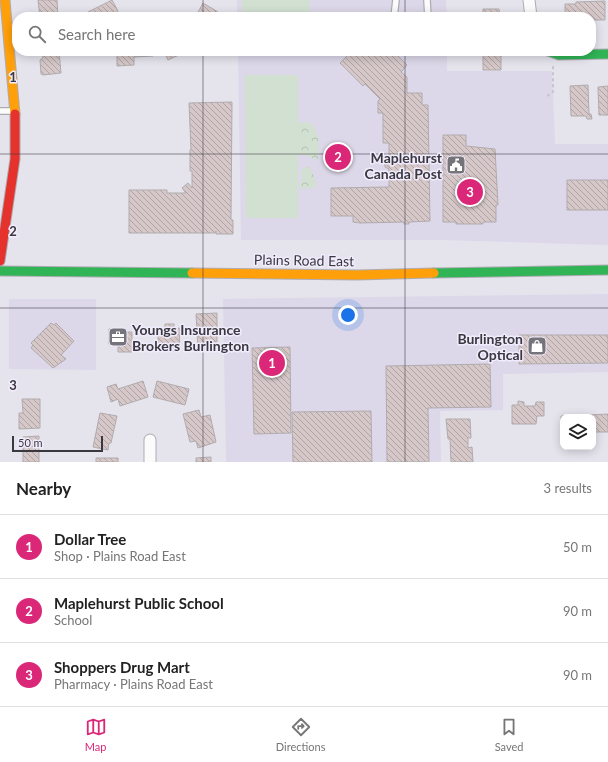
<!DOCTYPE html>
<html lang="en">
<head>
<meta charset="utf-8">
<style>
	body { margin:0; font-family:Lato,sans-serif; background:#f6f6f6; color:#222 }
	.controls { position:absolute; right:12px; bottom:12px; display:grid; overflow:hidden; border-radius:8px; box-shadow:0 2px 10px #0003 }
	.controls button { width:36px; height:36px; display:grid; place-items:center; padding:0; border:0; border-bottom:1px solid #e0e0e0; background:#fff; color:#222; font:20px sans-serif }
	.scale { position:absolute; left:12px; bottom:10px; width:91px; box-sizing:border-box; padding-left:4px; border:2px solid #3a383e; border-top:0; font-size:11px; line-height:14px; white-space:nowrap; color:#3a383e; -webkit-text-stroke:3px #f1ecfd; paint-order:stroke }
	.you { position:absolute; left:348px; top:315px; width:14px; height:14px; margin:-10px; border:3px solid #fff; border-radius:50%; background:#1a73e8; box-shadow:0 0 0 6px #1a73e833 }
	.badge { display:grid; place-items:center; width:26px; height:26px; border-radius:50%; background:#db2777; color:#fff; font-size:13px; font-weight:700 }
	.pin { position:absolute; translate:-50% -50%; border:2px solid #fff; box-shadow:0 1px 4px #0006 }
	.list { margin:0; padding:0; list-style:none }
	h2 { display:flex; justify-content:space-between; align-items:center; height:52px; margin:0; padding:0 16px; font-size:17px }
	h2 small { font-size:13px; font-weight:400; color:#767676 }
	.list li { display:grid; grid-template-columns:26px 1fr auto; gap:12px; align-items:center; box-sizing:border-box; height:64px; padding:0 16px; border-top:1px solid #e0e0e0 }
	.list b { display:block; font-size:15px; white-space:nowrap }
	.list p { margin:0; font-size:13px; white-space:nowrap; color:#767676 }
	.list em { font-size:13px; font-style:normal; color:#767676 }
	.icon { flex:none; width:22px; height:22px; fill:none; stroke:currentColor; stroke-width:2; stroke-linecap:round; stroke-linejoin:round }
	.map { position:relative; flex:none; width:608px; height:462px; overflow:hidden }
	.search { position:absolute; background:#fff; box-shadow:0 2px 10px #0003; left:12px; right:12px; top:12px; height:44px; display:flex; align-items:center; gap:10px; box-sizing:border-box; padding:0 14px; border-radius:16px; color:#767676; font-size:15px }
	.sheet { height:244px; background:#fff }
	nav { display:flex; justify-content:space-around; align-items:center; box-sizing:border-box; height:56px; border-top:1px solid #e0e0e0; background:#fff; font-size:11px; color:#767676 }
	nav a { display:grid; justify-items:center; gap:2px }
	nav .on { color:#db2777 }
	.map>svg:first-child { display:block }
</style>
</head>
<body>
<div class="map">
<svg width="608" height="462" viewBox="0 0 608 462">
	<defs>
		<pattern id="park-crowns" width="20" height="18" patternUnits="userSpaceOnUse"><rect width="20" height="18" fill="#d1e0d0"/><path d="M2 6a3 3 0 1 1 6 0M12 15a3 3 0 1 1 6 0" fill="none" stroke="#b4c1b4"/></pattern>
		<pattern id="building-back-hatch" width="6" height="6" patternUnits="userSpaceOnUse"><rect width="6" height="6" fill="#d6c8c8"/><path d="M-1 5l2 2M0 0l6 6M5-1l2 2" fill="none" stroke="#afa3a4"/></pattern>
	</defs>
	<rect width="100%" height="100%" fill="#e5e3ec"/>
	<path fill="#ddd8e9" d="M237,0H446L447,17H237Z
		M238,51H447V71H552L555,144H608V245L440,240H241Z
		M608,294V372L503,374V410L440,411L441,462H226L223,299Z
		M9,299H96V370L9,369Z"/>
	<path fill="url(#park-crowns)" d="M309,122C321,133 319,145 318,160L308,156L297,154L298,123Z
		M306,166L312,171L317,185L313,189L307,187L304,190L299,187V183L302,181L301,171Z"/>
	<path fill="#d1e0d0" d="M242,0H309L310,10L306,17H242Z
		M245,75H298V218H246Z"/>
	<path fill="url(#building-back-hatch)" stroke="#b0abae" d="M38,0H57L58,17H40Z
		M112,0L118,11L115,15L116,17H91L88,12Z
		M605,1V20H591V17H565V4H576V2Z
		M203,3L218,12L215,17L196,16Z
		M483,9H499L500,17H483Z
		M42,51H59L61,73L43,75L41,74L40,60L43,58Z
		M117,51H152L153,56L134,57V65L117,66Z
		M164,51H180L181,54L168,60Z
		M343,51H397L395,53L407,65L401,72L407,77V93H422V105H428L430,221L409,222V224H404V222L360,223L353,222V216H331V188L389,187V169L385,167V162L389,160V143H383V113H378V101L380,99L365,84L363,86L340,63L347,56Z
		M477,51H501V70H483V54H477Z
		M588,85L589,114H591L592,119H587L586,116H571L570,86Z
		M608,86V115H599L598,87Z
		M232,102L231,220H233V234H216V231L215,233H129V190H167V193H186L182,188L188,183L192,188V171H190V150H191L189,103Z
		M443,135H466V146L495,149L498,205H496V222H483V224H456V222H443Z
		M567,180H608V210H567Z
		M217,313V342H209V349H198L196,314Z
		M51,323L54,325L56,323L74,341L61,355L66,359L53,368L31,348L33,345L31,343Z
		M165,324H174V329L180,328L179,351H165V345H158V329H165Z
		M109,329H122V332H132V352H118V344H109Z
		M519,335H608V363L519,364Z
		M290,347L291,433L254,434L252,348Z
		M490,364L491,407L428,408L429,462H387L386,366Z
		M143,381L148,397L120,406L118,399L111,402L107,387L116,384L118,389Z
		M157,381L189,389L185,405L153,397Z
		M22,399H40V428L19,429V413H23Z
		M518,401L524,402V406H535L536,402H544V416H537L536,424H512V405H518Z
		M199,410L201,417L210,415L216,442L198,448L196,441L190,442L183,414Z
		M371,411L372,462H293L292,412Z
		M100,413L117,416L111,443H109L108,450L93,447Z
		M608,414V432H593V417H589V415Z
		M561,416H584V417H563V431L561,432Z
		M446,419H470L471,438H468V448L472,447L473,462H451L450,439H448Z
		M39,436V462H23V437Z
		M211,457V462H196V458Z
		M96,458H118V462H96Z"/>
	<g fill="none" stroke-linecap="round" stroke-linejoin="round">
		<defs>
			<path id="lane" d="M427,0L428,17
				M394,17L396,0
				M0,111H14"/>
			<path id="street" d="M529,0L531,17
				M150,440V462"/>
			<path id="fast" d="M548,51L559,55L608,54
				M0,271L192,273
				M434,273L608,270"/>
			<path id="slow" d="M5,0L15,114
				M192,273L357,275L434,273"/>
			<path id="jam" d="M0,261L15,159V114"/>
		</defs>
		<use href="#lane" stroke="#aeacb3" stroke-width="8"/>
		<use href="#street" stroke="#aeacb3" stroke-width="13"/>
		<use href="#fast" stroke="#aeacb3" stroke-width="11"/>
		<use href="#slow" stroke="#aeacb3" stroke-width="11"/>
		<use href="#jam" stroke="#aeacb3" stroke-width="11"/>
		<path stroke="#c6c5c8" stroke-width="2" stroke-dasharray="3 3" stroke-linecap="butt" d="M547,96L553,92V66"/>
		<use href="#lane" stroke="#fbfbfc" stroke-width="5.5"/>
		<use href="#street" stroke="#fbfbfc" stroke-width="11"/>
		<use href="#fast" stroke="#30b455" stroke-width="9"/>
		<use href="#slow" stroke="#ff9f0a" stroke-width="9"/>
		<use href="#jam" stroke="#e5322d" stroke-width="9"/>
	</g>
	<path fill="none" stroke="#3a383e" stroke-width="1" stroke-opacity="0.55" d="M203,0V17M405,0V17M203,51V462M405,51V462M0,154H608M0,308H608"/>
	<defs>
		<symbol id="civic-square" viewBox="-11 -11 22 22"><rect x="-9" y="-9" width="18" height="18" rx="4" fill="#76747b" stroke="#f1ecfd"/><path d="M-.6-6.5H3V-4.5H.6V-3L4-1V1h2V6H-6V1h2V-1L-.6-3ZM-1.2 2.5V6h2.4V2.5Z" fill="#fff"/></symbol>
		<symbol id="office-square" viewBox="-11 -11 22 22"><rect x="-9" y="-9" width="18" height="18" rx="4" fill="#76747b" stroke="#f1ecfd"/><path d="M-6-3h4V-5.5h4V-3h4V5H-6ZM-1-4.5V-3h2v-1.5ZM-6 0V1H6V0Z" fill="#fff"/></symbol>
		<symbol id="shop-square" viewBox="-11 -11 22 22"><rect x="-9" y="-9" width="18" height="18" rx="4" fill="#76747b" stroke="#f1ecfd"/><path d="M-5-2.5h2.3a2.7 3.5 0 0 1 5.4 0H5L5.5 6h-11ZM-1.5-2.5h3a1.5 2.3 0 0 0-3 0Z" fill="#fff"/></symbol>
	</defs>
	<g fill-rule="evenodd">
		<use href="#civic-square" x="445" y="154" width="22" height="22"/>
		<use href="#office-square" x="107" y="326" width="22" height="22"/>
		<use href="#shop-square" x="526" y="335" width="22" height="22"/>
	</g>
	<g text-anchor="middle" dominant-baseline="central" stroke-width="3" stroke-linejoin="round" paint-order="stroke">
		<g font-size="14" font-weight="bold" fill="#3a383e" stroke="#f1ecfd" text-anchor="end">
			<text x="442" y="157">Maplehurst<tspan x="442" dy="16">Canada Post</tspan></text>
			<text x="132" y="329" text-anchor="start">Youngs Insurance<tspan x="132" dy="16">Brokers Burlington</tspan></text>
			<text x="523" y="338">Burlington<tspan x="523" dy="16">Optical</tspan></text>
		</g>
		<g font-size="14" fill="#3a383e" stroke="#f1ecfd">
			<text transform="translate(304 260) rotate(1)">Plains Road East</text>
		</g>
	</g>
	<g font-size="13" text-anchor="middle" font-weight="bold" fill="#3a383e" stroke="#f1ecfd" stroke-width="3" stroke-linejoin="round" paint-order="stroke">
		<text x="13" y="82">1</text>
		<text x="13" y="236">2</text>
		<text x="13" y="390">3</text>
	</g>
</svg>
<div class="controls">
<button><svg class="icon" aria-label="layers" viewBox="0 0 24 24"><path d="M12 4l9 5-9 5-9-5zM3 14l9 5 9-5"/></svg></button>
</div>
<div class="scale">50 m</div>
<div class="you"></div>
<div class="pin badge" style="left:272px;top:363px">1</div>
<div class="pin badge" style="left:338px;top:157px">2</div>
<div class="pin badge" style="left:470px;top:192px">3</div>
<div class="search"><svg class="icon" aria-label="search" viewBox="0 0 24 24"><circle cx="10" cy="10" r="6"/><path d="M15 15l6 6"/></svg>Search here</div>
</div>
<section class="sheet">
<h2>Nearby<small>3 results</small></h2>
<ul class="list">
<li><span class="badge">1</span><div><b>Dollar Tree</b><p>Shop · Plains Road East</p></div><em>50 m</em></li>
<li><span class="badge">2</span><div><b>Maplehurst Public School</b><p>School</p></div><em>90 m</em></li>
<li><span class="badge">3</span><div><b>Shoppers Drug Mart</b><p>Pharmacy · Plains Road East</p></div><em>90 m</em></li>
</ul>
</section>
<nav>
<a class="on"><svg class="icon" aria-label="map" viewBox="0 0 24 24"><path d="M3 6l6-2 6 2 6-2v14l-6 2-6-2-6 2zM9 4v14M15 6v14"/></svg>Map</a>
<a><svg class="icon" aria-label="directions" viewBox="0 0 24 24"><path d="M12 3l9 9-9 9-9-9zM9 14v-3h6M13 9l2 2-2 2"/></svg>Directions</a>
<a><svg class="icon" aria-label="saved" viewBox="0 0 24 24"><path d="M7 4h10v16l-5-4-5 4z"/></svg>Saved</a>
</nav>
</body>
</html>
